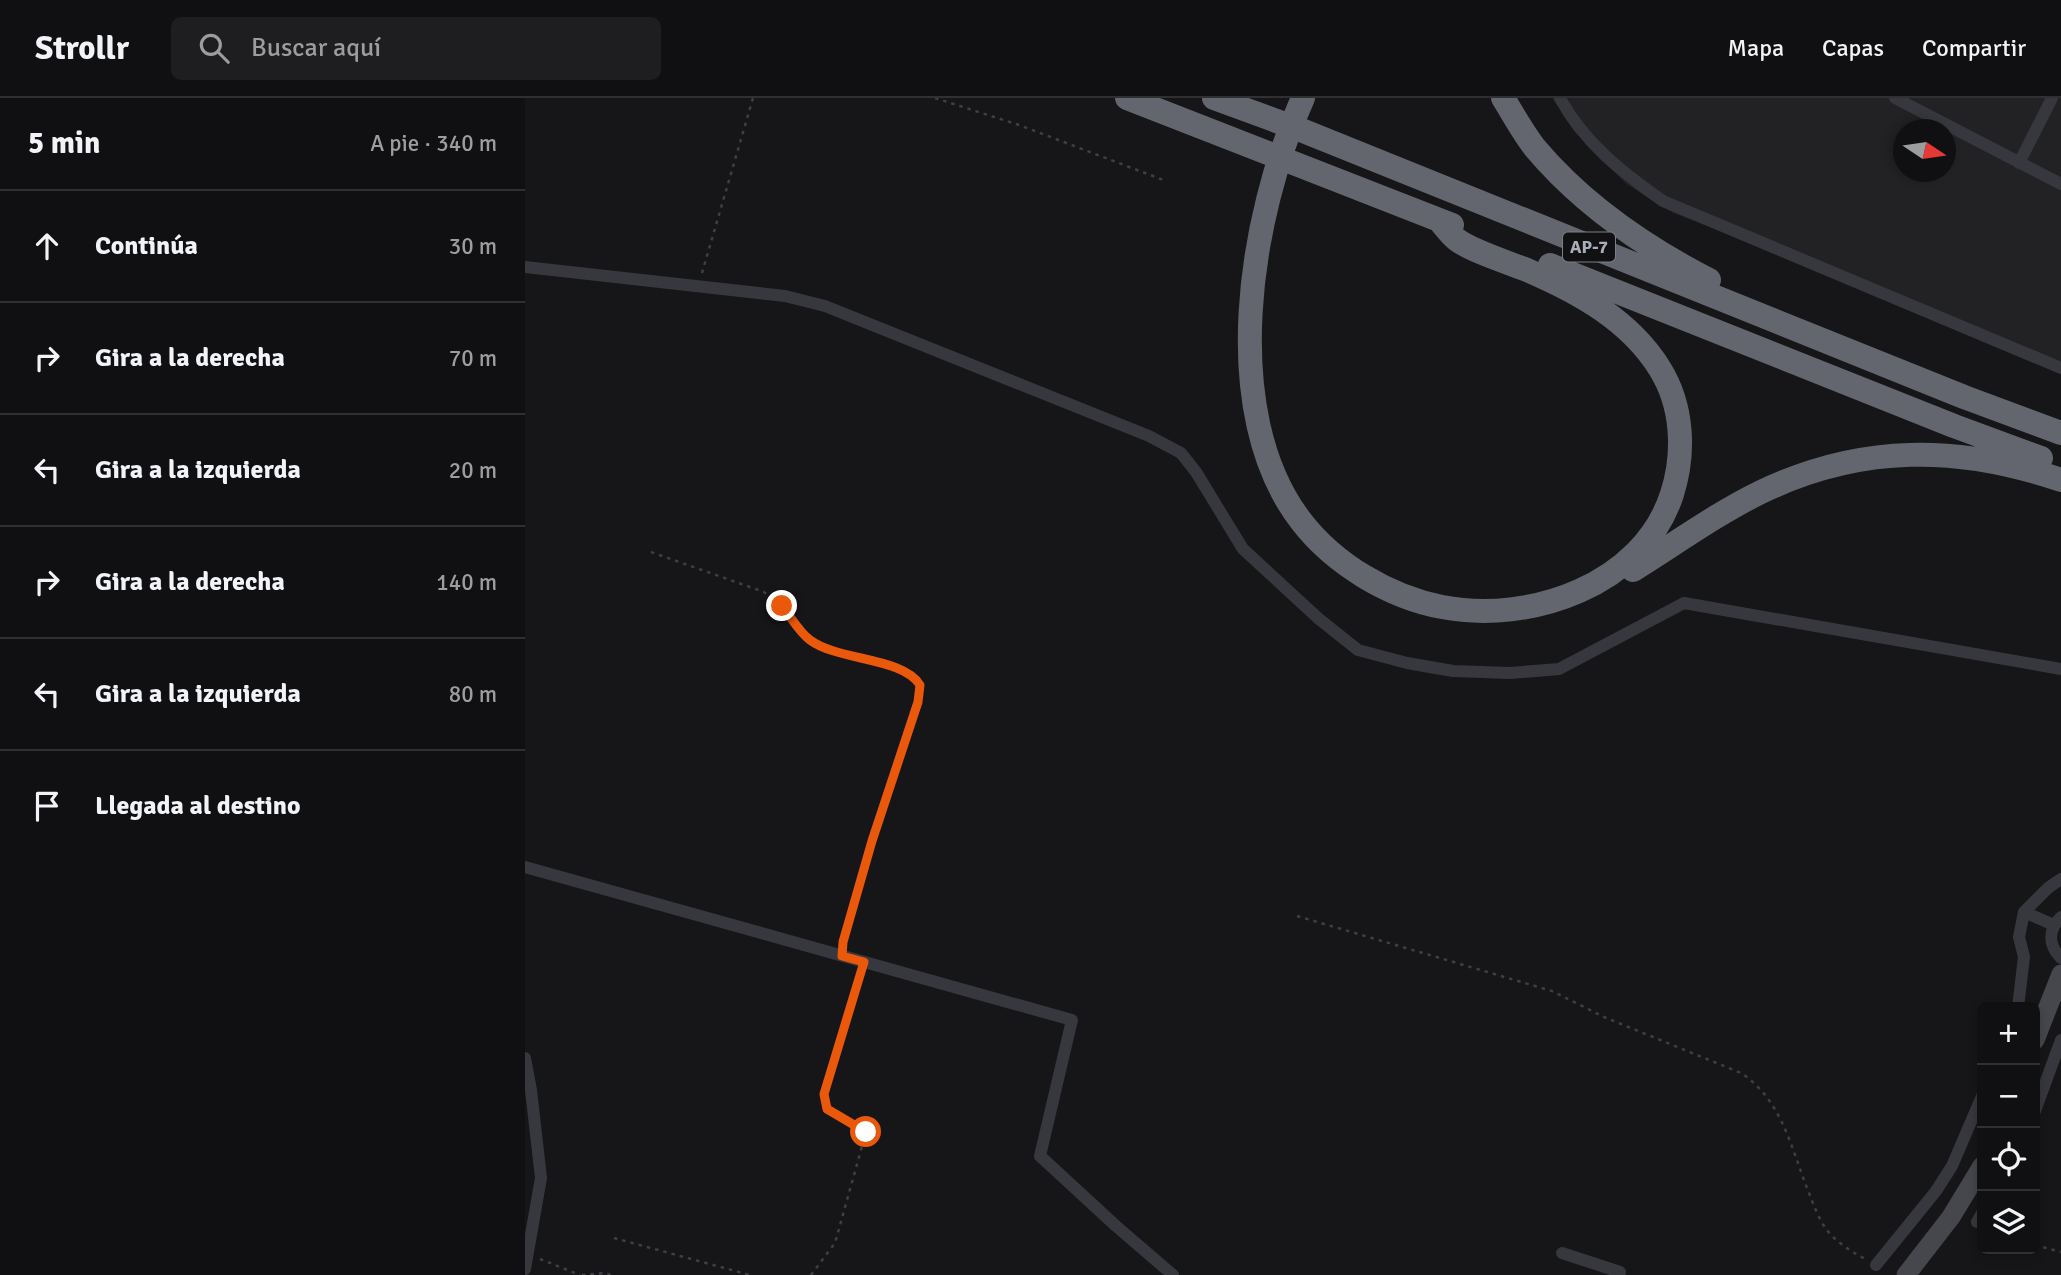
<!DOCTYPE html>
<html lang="es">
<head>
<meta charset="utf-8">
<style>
	body { margin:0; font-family:Signika,sans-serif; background:#1e1e20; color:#f1f3f6 }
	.controls { position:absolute; right:21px; bottom:21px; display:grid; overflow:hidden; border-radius:10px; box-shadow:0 4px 10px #0003 }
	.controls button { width:63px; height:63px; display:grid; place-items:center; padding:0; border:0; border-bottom:2px solid #303032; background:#101012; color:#f1f3f6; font:35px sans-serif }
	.compass { position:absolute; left:1368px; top:21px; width:63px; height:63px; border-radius:50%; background:#101012; box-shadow:0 4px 10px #0003; rotate:103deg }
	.stop { position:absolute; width:21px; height:21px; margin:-16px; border:5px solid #ea580c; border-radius:50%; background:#fff }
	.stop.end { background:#ea580c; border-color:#fff; box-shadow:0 2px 7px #0008 }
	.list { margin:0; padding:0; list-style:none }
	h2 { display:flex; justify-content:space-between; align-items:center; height:91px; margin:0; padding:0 28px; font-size:30px }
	h2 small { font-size:23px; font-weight:400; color:#9c9d9f }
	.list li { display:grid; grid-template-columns:46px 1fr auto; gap:21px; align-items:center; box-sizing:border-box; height:112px; padding:0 28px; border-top:2px solid #303032 }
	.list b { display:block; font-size:26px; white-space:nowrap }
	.list em { font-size:23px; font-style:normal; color:#9c9d9f }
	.icon { flex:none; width:38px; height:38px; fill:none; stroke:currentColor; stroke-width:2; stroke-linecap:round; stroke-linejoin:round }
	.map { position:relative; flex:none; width:1536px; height:1177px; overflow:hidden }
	header { display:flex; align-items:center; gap:42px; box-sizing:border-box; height:98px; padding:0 35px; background:#101012; border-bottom:2px solid #303032 }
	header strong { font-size:33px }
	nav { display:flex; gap:38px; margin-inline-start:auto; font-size:24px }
	.search { width:490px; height:63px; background:#1e1e20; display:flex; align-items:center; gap:18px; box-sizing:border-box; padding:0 24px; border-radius:10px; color:#9c9d9f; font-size:26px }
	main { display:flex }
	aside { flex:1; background:#101012 }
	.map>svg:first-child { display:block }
</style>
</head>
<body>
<header>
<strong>Strollr</strong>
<div class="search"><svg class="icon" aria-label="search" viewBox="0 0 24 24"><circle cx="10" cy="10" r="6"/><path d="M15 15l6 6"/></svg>Buscar aquí</div>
<nav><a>Mapa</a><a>Capas</a><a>Compartir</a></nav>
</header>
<main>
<aside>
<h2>5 min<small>A pie · 340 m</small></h2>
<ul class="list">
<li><svg class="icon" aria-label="ahead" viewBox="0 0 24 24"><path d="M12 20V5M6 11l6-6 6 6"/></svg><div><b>Continúa</b></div><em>30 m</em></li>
<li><svg class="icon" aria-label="right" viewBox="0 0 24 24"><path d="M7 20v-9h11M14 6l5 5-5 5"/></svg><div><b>Gira a la derecha</b></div><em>70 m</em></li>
<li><svg class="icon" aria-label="left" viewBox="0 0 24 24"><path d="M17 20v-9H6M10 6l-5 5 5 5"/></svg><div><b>Gira a la izquierda</b></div><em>20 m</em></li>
<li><svg class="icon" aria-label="right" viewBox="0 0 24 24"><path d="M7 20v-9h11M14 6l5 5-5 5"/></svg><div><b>Gira a la derecha</b></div><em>140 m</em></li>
<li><svg class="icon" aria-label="left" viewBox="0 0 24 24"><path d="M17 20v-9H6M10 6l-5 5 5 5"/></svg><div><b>Gira a la izquierda</b></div><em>80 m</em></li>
<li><svg class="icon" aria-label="arrive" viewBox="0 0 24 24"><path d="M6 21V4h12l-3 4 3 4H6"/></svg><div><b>Llegada al destino</b></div></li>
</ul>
</aside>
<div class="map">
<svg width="1536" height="1177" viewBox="0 0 1536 1177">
	<rect width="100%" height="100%" fill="#161618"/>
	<path fill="#222225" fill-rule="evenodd" d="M1027,0H1536V276L1198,134L1148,115L1101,86L1048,32ZM1378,32H1420V74H1378Z"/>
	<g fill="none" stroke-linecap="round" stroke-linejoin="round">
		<path stroke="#3d3f44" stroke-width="2.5" stroke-dasharray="3.5 5" stroke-linecap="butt" d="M410,0L494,27L641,83
			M177,175L228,0
			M126,454L239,494L257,508L284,542L301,551L362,567L390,578L395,587L393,604L347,743L318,844
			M772,818L1027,893L1079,919L1216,975C1259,1003 1267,1055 1286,1100C1291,1113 1296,1126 1306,1137C1317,1148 1329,1155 1342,1162
			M89,1140L225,1177
			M1510,1147L1536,1154
			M15,1161L55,1177
			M57,1177L79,1175L86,1177
			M286,1177L310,1145L341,1034L302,1011L299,996L336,874"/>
		<path stroke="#37383d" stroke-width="12" d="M1035,0C1059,45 1098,75 1138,103L1536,270
			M1370,0L1536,86
			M1494,65L1527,0
			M0,169L260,198L300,208L624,338L656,355L671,374L718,451L794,521L833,552L882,565L928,573L985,575L1034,571L1159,505L1536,571
			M0,769L547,922L515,1058L591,1128L648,1177
			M1499,814L1529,827
			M1536,819C1523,832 1523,847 1536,860
			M1493,909L1499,859L1494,839L1499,814L1523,790L1536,781
			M0,960L6,992L16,1080L0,1171
			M1510,1013L1536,942
			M1452,1124L1457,1115
			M1037,1155L1095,1174L1094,1177
			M1351,1167L1411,1093L1427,1068L1457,998"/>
		<path stroke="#45474d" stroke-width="19" d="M1510,942L1536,876
			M1381,1177L1426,1119L1457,1068"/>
		<path stroke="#63666e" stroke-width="24" d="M602,0L927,127
			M689,0L776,32L1439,299L1536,335
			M778,0C725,116 692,314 776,423C809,466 864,499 917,509C1005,526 1118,487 1147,396C1160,355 1158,308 1135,271C1105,222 1053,194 1002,172C984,165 944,152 931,141C925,136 919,128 914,122
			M978,0C988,16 998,35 1010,50C1058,107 1118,148 1184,182
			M1025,167L1429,328L1516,360
			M1108,472C1150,446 1191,416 1236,394C1336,346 1433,347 1536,382"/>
	</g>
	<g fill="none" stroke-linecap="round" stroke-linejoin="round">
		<path stroke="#ea580c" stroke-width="9" d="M257,508C266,519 274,534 285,542C313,563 378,559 395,587L393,604L347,743L318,844L317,858L339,864L299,996L302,1011L341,1034"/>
	</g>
	<g text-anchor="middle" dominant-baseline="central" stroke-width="5" stroke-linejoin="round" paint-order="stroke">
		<rect fill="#111113" stroke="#7b7e86" stroke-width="2" x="1038" y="134.5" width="52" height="29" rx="5"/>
		<g font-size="18" font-weight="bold" fill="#a8adb8">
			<text x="1064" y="149">AP-7</text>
		</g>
	</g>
</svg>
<div class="controls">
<button>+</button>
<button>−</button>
<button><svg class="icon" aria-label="locate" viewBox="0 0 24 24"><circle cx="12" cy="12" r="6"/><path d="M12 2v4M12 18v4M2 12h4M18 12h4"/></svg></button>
<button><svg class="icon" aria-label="layers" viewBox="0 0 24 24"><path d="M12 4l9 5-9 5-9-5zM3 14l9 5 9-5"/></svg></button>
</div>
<svg class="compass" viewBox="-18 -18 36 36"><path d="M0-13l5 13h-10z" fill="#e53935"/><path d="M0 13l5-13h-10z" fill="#9c9d9f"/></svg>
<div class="stop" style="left:341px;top:1034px"></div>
<div class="stop end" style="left:257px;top:508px"></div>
</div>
</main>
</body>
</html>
